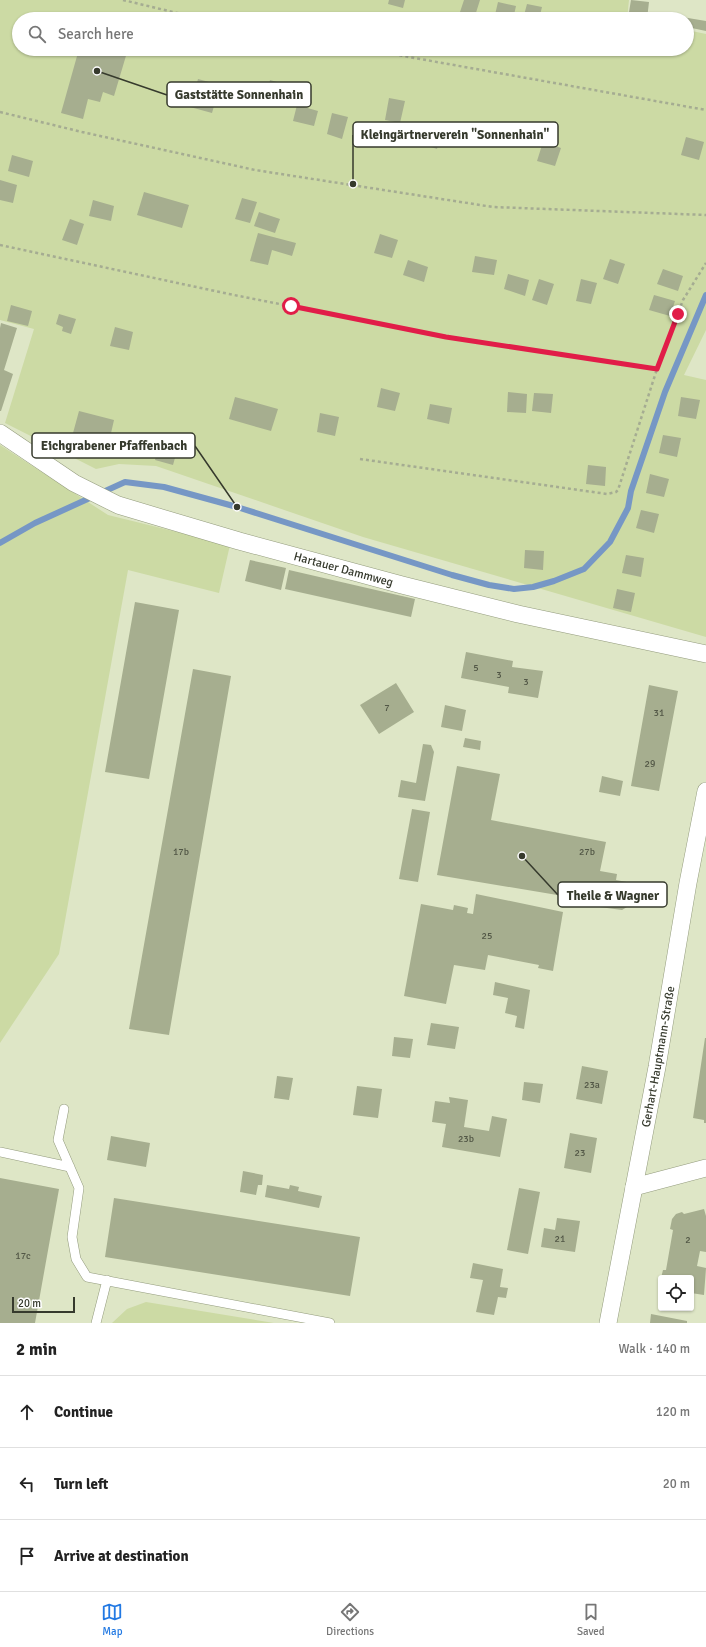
<!DOCTYPE html>
<html lang="en">
<head>
<meta charset="utf-8">
<style>
	body { margin:0; font-family:Signika,sans-serif; background:#f6f6f6; color:#222 }
	.controls { position:absolute; right:12px; bottom:12px; display:grid; overflow:hidden; border-radius:4px; box-shadow:0 1px 3px #0004 }
	.controls button { width:36px; height:36px; display:grid; place-items:center; padding:0; border:0; border-bottom:1px solid #e0e0e0; background:#fff; color:#222; font:20px sans-serif }
	.scale { position:absolute; left:12px; bottom:10px; width:63px; box-sizing:border-box; padding-left:4px; border:2px solid #363a2d; border-top:0; font-size:11px; line-height:14px; white-space:nowrap; color:#363a2d; -webkit-text-stroke:3px #fff; paint-order:stroke }
	.stop { position:absolute; width:12px; height:12px; margin:-9px; border:3px solid #e11d48; border-radius:50%; background:#fff }
	.stop.end { background:#e11d48; border-color:#fff; box-shadow:0 1px 4px #0008 }
	.list { margin:0; padding:0; list-style:none }
	h2 { display:flex; justify-content:space-between; align-items:center; height:52px; margin:0; padding:0 16px; font-size:17px }
	h2 small { font-size:13px; font-weight:400; color:#767676 }
	.list li { display:grid; grid-template-columns:26px 1fr auto; gap:12px; align-items:center; box-sizing:border-box; height:72px; padding:0 16px; border-top:1px solid #e0e0e0 }
	.list b { display:block; font-size:15px; white-space:nowrap }
	.list em { font-size:13px; font-style:normal; color:#767676 }
	.icon { flex:none; width:22px; height:22px; fill:none; stroke:currentColor; stroke-width:2; stroke-linecap:round; stroke-linejoin:round }
	.map { position:relative; flex:none; width:706px; height:1323px; overflow:hidden }
	.search { position:absolute; background:#fff; box-shadow:0 1px 3px #0004; left:12px; right:12px; top:12px; height:44px; display:flex; align-items:center; gap:10px; box-sizing:border-box; padding:0 14px; border-radius:22px; color:#767676; font-size:15px }
	.sheet { height:268px; background:#fff }
	nav { display:flex; justify-content:space-around; align-items:center; box-sizing:border-box; height:56px; border-top:1px solid #e0e0e0; background:#fff; font-size:11px; color:#767676 }
	nav a { display:grid; justify-items:center; gap:2px }
	nav .on { color:#2279e3 }
	.map>svg:first-child { display:block }
</style>
</head>
<body>
<div class="map">
<svg width="706" height="1323" viewBox="0 0 706 1323">
	<rect width="100%" height="100%" fill="#dee6c6"/>
	<path fill="#ccdaa4" d="M0,0H629L627,19H19V49H687V30L706,34V330L684,375L706,380V637L363,537L156,466L119,464L96,469L5,423L34,329L0,320Z
		M0,445L108,515L230,545L219,593L128,570L59,954L0,1043Z
		M146,1302L274,1323H112L127,1309Z"/>
	<g fill="none" stroke-linecap="round" stroke-linejoin="round">
		<path stroke="#7697c5" stroke-width="6" d="M0,543L35,523L125,482L164,487L237,507L452,575L489,585L514,589L533,587L554,581L584,569L610,542L628,508L631,491L665,392L706,295"/>
	</g>
	<path fill="#a6ae8f" d="M389,0H405L403,8L388,4Z
		M464,0H480L474,19L459,15Z
		M631,0L649,2L647,19L628,18Z
		M498,2L516,6L513,19H494Z
		M527,4L542,7L539,19H523Z
		M682,17L706,21V31L687,27V19H681Z
		M79,49H128L114,96L103,92L100,102L88,99L83,119L61,113Z
		M198,79L220,85L212,113L190,107Z
		M270,80L291,86L287,101L266,95Z
		M389,98L405,101L400,123L385,120Z
		M297,105L318,111L314,126L293,121Z
		M332,113L348,117L342,139L327,134Z
		M420,127L441,133L437,149L416,142Z
		M686,137L704,142L699,160L681,155Z
		M543,142L561,148L555,166L537,161Z
		M12,155L33,161L29,177L8,171Z
		M0,180L17,185L13,203L0,200Z
		M144,192L189,205L182,228L137,215Z
		M242,198L257,202L250,223L235,219Z
		M93,200L114,206L111,221L89,216Z
		M259,212L280,219L275,233L254,226Z
		M70,219L84,224L77,245L62,240Z
		M258,233L296,243L292,256L272,250L268,265L250,261Z
		M380,234L398,240L392,258L374,253Z
		M475,256L497,260L494,275L472,272Z
		M610,259L625,264L618,284L603,279Z
		M408,260L428,267L424,282L403,275Z
		M663,269L683,276L678,291L657,284Z
		M508,274L529,280L525,296L504,289Z
		M539,279L554,284L547,305L532,300Z
		M581,279L597,283L591,304L576,301Z
		M654,295L675,301L670,316L649,310Z
		M11,305L32,311L28,326L7,321Z
		M59,314L76,319L71,334L62,331L63,327L56,324Z
		M1,323L17,328L4,370L13,374L1,411H0V328Z
		M115,327L133,332L129,350L110,346Z
		M381,388L400,393L395,411L377,407Z
		M508,392L527,394L526,413L507,412Z
		M534,393L553,394L551,413L532,411Z
		M235,397L278,409L271,431L229,419Z
		M681,397L700,400L696,419L678,416Z
		M430,404L452,408L449,424L427,419Z
		M79,411L114,420L109,442L73,433Z
		M320,413L339,417L335,436L317,432Z
		M663,435L681,438L677,457L659,453Z
		M160,442L178,447L173,465L155,460Z
		M588,465L606,467L605,486L586,484Z
		M650,474L669,479L664,497L646,493Z
		M641,510L659,514L654,533L636,528Z
		M525,550L544,551L543,570L524,568Z
		M626,555L644,558L641,577L622,573Z
		M250,560L286,568L281,590L245,581Z
		M289,570L415,599L411,617L285,589Z
		M617,589L635,593L631,612L613,608Z
		M135,602L179,610L149,779L105,772Z
		M466,652L513,661L512,667L543,671L538,698L508,693L509,687L461,678Z
		M193,669L231,676L169,1035L129,1029Z
		M396,683L414,712L379,734L360,705Z
		M649,685L678,691L659,791L631,786Z
		M445,705L466,710L462,731L441,727Z
		M465,738L481,741L480,750L463,747Z
		M423,744L431,745L434,752L425,801L398,797L401,780L416,783Z
		M457,766L500,774L491,820L606,842L600,871L617,874L616,880L637,884L634,903L628,901L627,907L622,910L592,906L593,901L437,875Z
		M602,776L623,781L620,796L599,792Z
		M412,809L430,812L418,882L399,879Z
		M476,894L563,912L553,971L538,968L539,965L488,955L485,970L454,965L446,1004L404,996L421,904L453,910L454,905L468,908L467,913L473,914Z
		M495,982L530,990L524,1029L515,1027L517,1016L505,1013L508,998L493,995Z
		M431,1023L459,1027L455,1049L427,1045Z
		M394,1037L413,1039L410,1058L392,1056Z
		M705,1038H706V1123H704V1120L693,1118Z
		M582,1066L608,1071L602,1104L576,1099Z
		M277,1076L293,1078L289,1100L274,1098Z
		M524,1082L543,1084L540,1103L522,1100Z
		M357,1086L382,1089L378,1118L353,1115Z
		M449,1097L468,1100L464,1127L489,1131L492,1116L507,1119L500,1157L442,1147L446,1124L432,1122L435,1101L450,1103Z
		M570,1133L597,1138L591,1173L564,1168Z
		M111,1136L150,1143L146,1167L107,1160Z
		M243,1171L263,1175L262,1185H258L256,1195L240,1192Z
		M0,1178L59,1189L35,1323H0Z
		M267,1185L289,1189L290,1185L299,1187L298,1191L322,1196L319,1208L265,1197Z
		M519,1188L540,1192L528,1254L507,1250Z
		M114,1198L360,1237L350,1296L105,1257Z
		M704,1209L706,1216V1252L700,1251L697,1266L706,1268L704,1295L691,1293V1278H661L663,1270H666L673,1230L670,1229L672,1219L676,1214L682,1212L684,1214Z
		M557,1218L580,1221L575,1252L541,1247L544,1228L555,1230Z
		M473,1263L503,1269L500,1287L508,1288L506,1298L498,1297L494,1315L476,1312L483,1280L470,1278Z
		M651,1314L687,1321V1323H650Z"/>
	<g fill="none" stroke-linecap="round" stroke-linejoin="round">
		<defs>
			<path id="lane" d="M64,1109L58,1140L79,1188L72,1237L76,1259L87,1277L330,1323
				M0,1152L70,1167
				M96,1323L107,1280"/>
			<g id="street">
				<path id="s1" d="M0,433L74,483L118,505L239,541L402,585L518,614L706,654"/>
				<path d="M634,1187L706,1168"/>
				<path id="s2" d="M608,1323L657,1067L688,883L706,791"/>
			</g>
		</defs>
		<use href="#lane" stroke="#939b7d" stroke-width="10"/>
		<use href="#street" stroke="#939b7d" stroke-width="18"/>
		<path stroke="#a5ac92" stroke-width="2.5" stroke-dasharray="3 3" stroke-linecap="butt" d="M123,0L202,19
			M364,49L706,110
			M0,112L82,132L255,170L493,207L706,215
			M0,245L229,294L446,337L657,369
			M360,459L607,494L616,492L618,490L657,369L683,300L706,263"/>
		<use href="#lane" stroke="#fff" stroke-width="9"/>
		<use href="#street" stroke="#fff" stroke-width="17"/>
	</g>
	<g fill="none" stroke-linecap="round" stroke-linejoin="round">
		<path stroke="#e11d48" stroke-width="5" d="M291,306L446,337L657,369L678,314"/>
	</g>
	<g text-anchor="middle" dominant-baseline="central" stroke-width="3.5" stroke-linejoin="round" paint-order="stroke">
		<g font-size="10" fill="#525746">
			<text x="476" y="668">5</text>
			<text x="499" y="675">3</text>
			<text x="526" y="682">3</text>
			<text x="387" y="708">7</text>
			<text x="659" y="713">31</text>
			<text x="650" y="764">29</text>
			<text x="181" y="852">17b</text>
			<text x="587" y="852">27b</text>
			<text x="487" y="936">25</text>
			<text x="592" y="1085">23a</text>
			<text x="466" y="1139">23b</text>
			<text x="580" y="1153">23</text>
			<text x="560" y="1239">21</text>
			<text x="688" y="1240">2</text>
			<text x="23" y="1256">17c</text>
		</g>
		<g font-size="12" fill="#363a2d" stroke="#fff">
			<text stroke="none"><textPath href="#s1" startOffset="373">Hartauer Dammweg</textPath></text>
			<text stroke="none"><textPath href="#s2" startOffset="271">Gerhart-Hauptmann-Straße</textPath></text>
		</g>
	</g>
	<path fill="none" stroke="#363a2d" stroke-width="1.5" d="M97 71L167 95M353 184L353 135M237 507L195 446M522 856L558 895"/>
	<g fill="#363a2d" stroke="#fff" stroke-width="1.5">
		<circle cx="97" cy="71" r="4"/>
		<circle cx="353" cy="184" r="4"/>
		<circle cx="237" cy="507" r="4"/>
		<circle cx="522" cy="856" r="4"/>
	</g>
	<g fill="#fff" stroke="#363a2d" stroke-width="1.5">
		<rect x="167" y="82" width="144" height="25" rx="4"/>
		<rect x="353" y="122" width="205" height="25" rx="4"/>
		<rect x="32" y="433" width="163" height="25" rx="4"/>
		<rect x="558" y="882" width="109" height="25" rx="4"/>
	</g>
	<g font-size="13" text-anchor="middle" font-weight="bold" fill="#363a2d">
		<text x="239" y="99">Gaststätte Sonnenhain</text>
		<text x="455" y="139">Kleingärtnerverein "Sonnenhain"</text>
		<text x="114" y="450">Eichgrabener Pfaffenbach</text>
		<text x="613" y="900">Theile &amp; Wagner</text>
	</g>
</svg>
<div class="controls">
<button><svg class="icon" aria-label="locate" viewBox="0 0 24 24"><circle cx="12" cy="12" r="6"/><path d="M12 2v4M12 18v4M2 12h4M18 12h4"/></svg></button>
</div>
<div class="scale">20 m</div>
<div class="stop" style="left:291px;top:306px"></div>
<div class="stop end" style="left:678px;top:314px"></div>
<div class="search"><svg class="icon" aria-label="search" viewBox="0 0 24 24"><circle cx="10" cy="10" r="6"/><path d="M15 15l6 6"/></svg>Search here</div>
</div>
<section class="sheet">
<h2>2 min<small>Walk · 140 m</small></h2>
<ul class="list">
<li><svg class="icon" aria-label="ahead" viewBox="0 0 24 24"><path d="M12 20V5M6 11l6-6 6 6"/></svg><div><b>Continue</b></div><em>120 m</em></li>
<li><svg class="icon" aria-label="left" viewBox="0 0 24 24"><path d="M17 20v-9H6M10 6l-5 5 5 5"/></svg><div><b>Turn left</b></div><em>20 m</em></li>
<li><svg class="icon" aria-label="arrive" viewBox="0 0 24 24"><path d="M6 21V4h12l-3 4 3 4H6"/></svg><div><b>Arrive at destination</b></div></li>
</ul>
</section>
<nav>
<a class="on"><svg class="icon" aria-label="map" viewBox="0 0 24 24"><path d="M3 6l6-2 6 2 6-2v14l-6 2-6-2-6 2zM9 4v14M15 6v14"/></svg>Map</a>
<a><svg class="icon" aria-label="directions" viewBox="0 0 24 24"><path d="M12 3l9 9-9 9-9-9zM9 14v-3h6M13 9l2 2-2 2"/></svg>Directions</a>
<a><svg class="icon" aria-label="saved" viewBox="0 0 24 24"><path d="M7 4h10v16l-5-4-5 4z"/></svg>Saved</a>
</nav>
</body>
</html>
